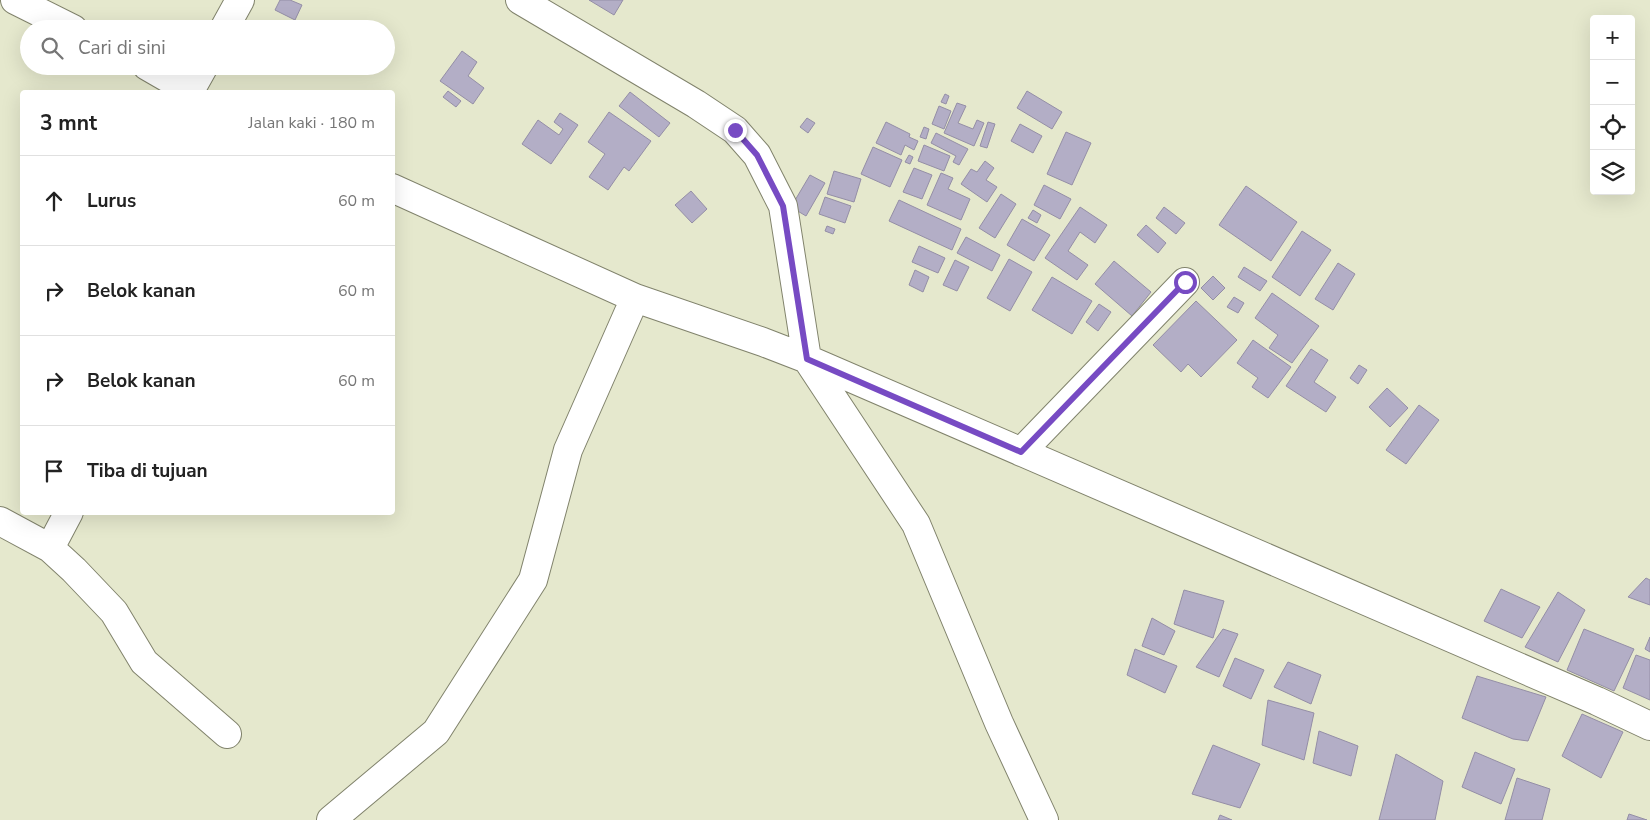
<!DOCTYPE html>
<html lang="id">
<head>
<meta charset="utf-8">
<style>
	body { margin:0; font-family:"Nunito Sans",sans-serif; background:#f6f6f6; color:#222 }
	.controls { position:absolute; right:15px; top:15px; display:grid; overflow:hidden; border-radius:5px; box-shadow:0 5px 20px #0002 }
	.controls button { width:45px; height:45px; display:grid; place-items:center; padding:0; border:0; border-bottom:1px solid #e0e0e0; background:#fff; color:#222; font:25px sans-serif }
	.stop { position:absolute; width:15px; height:15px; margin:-11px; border:4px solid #774bc3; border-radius:50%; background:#fff }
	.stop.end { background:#774bc3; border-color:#fff; box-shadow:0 1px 5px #0008 }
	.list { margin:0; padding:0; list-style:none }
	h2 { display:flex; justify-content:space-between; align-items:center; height:65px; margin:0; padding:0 20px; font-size:21px }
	h2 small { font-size:16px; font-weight:400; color:#767676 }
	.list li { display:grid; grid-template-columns:32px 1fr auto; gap:15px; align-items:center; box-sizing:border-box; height:90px; padding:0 20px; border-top:1px solid #e0e0e0 }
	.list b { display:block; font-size:19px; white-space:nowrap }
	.list em { font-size:16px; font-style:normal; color:#767676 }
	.icon { flex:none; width:28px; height:28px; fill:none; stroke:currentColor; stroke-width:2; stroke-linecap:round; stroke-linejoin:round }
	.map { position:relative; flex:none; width:1650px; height:820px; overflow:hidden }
	.search { position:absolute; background:#fff; box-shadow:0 5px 20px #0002; left:20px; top:20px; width:375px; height:55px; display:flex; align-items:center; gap:12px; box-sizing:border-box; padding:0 18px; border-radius:28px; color:#767676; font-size:19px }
	.panel { position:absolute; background:#fff; box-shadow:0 5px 20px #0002; left:20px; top:90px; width:375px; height:425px; border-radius:5px }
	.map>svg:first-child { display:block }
</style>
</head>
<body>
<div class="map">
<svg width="1650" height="820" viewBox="0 0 1650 820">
	<rect width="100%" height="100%" fill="#e5e8cd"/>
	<path fill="#b3aec6" stroke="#948ea6" d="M280,0H290L302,5L295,20L275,10Z
		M589,0H623L614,15Z
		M462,51L477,62L468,76L484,88L473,104L440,81Z
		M448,91L461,101L456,107L443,97Z
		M1027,91L1062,112L1052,129L1017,108Z
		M630,92L670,123L659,137L619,106Z
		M945,94L949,96L946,104L941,102Z
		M957,103L966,106L958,123L973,129L977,120L984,123L974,146L944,133Z
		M939,106L951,111L944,129L932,124Z
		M609,112L651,141L629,171L624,167L608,190L589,177L605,154L588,142Z
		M560,113L578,125L551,164L522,144L538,120L559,135L563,129L554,122Z
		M807,118L815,123L808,133L800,127Z
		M886,122L910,134L909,137L918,141L914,150L905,145L901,155L876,143Z
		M988,122L995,124L987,148L980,146Z
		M1020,124L1042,136L1033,153L1011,141Z
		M924,127L929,129L926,139L920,137Z
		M1066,132L1091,143L1072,185L1047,174Z
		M936,133L968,149L959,165L953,162L956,156L931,143Z
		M924,145L950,156L944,171L918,161Z
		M873,147L902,160L890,187L861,174Z
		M909,155L913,157L910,164L905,162Z
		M985,161L994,168L986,180L997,187L987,202L961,184L971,169L977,172Z
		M914,168L932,175L922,199L903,192Z
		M834,171L861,179L854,202L827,194Z
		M941,173L953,178L948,189L970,199L961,220L927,205Z
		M810,175L825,183L806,216L791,207Z
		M1044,185L1071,199L1060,219L1034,205Z
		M1246,186L1297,222L1271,261L1219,225Z
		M691,191L707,209L692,223L675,205Z
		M1001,194L1016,204L995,238L979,228Z
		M825,197L851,206L845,223L819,214Z
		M899,200L961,229L952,250L889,221Z
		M1080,207L1107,225L1095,243L1080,232L1068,251L1088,265L1077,280L1045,258Z
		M1164,207L1185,223L1176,234L1156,218Z
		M1033,210L1041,215L1037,223L1028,218Z
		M1022,219L1050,235L1034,261L1007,245Z
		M1146,225L1166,243L1158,253L1137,235Z
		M827,226L835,229L833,234L825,231Z
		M1302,231L1331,250L1300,296L1272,277Z
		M966,237L1000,255L992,271L957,253Z
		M919,246L945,258L938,273L912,262Z
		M1009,259L1032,272L1010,311L987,298Z
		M955,260L969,267L957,291L943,285Z
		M1114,261L1151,292L1132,316L1095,284Z
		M1338,263L1355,274L1333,310L1315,299Z
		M1244,267L1267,281L1260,291L1238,277Z
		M915,270L929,277L923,292L909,285Z
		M1213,276L1225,288L1213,300L1201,288Z
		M1052,277L1092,301L1072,334L1032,310Z
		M1272,293L1319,326L1292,363L1269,348L1278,335L1255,318Z
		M1234,297L1244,303L1238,313L1227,307Z
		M1196,301L1237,340L1201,377L1188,364L1181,372L1153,345Z
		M1099,304L1111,312L1098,331L1086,322Z
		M1253,340L1291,367L1268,398L1252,387L1258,378L1237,363Z
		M1311,349L1328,360L1314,382L1336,397L1326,412L1286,386Z
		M1359,365L1367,370L1358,384L1350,378Z
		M1387,388L1408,408L1390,427L1369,407Z
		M1419,405L1439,420L1406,464L1386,450Z
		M1646,578L1650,580V605L1628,597Z
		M1501,589L1540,607L1522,638L1484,621Z
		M1184,590L1224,601L1213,638L1174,624Z
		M1558,592L1585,610L1558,662L1525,647Z
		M1152,618L1175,631L1164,655L1142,646Z
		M1223,629L1238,634L1219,677L1196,667Z
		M1584,629L1634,649L1614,691L1567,670Z
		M1650,637V652L1645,649Z
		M1135,649L1177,666L1165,693L1127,675Z
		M1636,655L1650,660V700L1623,688Z
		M1235,658L1264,670L1251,699L1223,686Z
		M1288,662L1321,675L1311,704L1274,687Z
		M1477,676L1546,697L1528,741L1513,739L1462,718Z
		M1268,700L1314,713L1304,760L1262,745Z
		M1582,714L1623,732L1601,778L1562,756Z
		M1319,731L1358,746L1351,776L1313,763Z
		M1213,745L1260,764L1240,808L1192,794Z
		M1475,752L1515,769L1501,804L1462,787Z
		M1396,754L1443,781L1435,820H1379Z
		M1517,778L1550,789L1542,820H1505Z
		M1629,814L1647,820H1627Z
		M1220,815L1232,820H1218Z"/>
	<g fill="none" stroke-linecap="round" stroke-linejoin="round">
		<defs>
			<path id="street" d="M15,0L73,29
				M520,0L696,104L735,130L757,155L783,206L807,359L916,524L999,723L1044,820
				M224,29L240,0
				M147,66L192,92
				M190,91L204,66
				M392,188L635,298L763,342L807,359L1597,701L1650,726
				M1021,452L1185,282
				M69,512L50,548L74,570L114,612L144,662L227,734
				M0,521L50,548
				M331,820L436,732L533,580L568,450L635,298"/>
		</defs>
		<use href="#street" stroke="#81836c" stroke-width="30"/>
		<use href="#street" stroke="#fff" stroke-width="28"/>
	</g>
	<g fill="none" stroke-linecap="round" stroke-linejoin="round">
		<path stroke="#774bc3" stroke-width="6" d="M735,130L757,155L783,206L807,359L1021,452L1185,282"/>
	</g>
</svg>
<div class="controls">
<button>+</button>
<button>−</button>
<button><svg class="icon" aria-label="locate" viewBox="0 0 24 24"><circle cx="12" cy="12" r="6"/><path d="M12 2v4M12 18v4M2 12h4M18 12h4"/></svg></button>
<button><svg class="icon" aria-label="layers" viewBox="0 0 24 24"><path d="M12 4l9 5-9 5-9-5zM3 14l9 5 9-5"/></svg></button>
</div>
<div class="stop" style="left:1185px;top:282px"></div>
<div class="stop end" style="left:735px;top:130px"></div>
<div class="search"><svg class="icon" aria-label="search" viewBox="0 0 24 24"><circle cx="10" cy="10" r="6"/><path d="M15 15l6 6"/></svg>Cari di sini</div>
<section class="panel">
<h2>3 mnt<small>Jalan kaki · 180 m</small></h2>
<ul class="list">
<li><svg class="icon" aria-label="ahead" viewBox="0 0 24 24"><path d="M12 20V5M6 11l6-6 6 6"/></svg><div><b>Lurus</b></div><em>60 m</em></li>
<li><svg class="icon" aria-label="right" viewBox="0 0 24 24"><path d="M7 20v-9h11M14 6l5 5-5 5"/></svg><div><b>Belok kanan</b></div><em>60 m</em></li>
<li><svg class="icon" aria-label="right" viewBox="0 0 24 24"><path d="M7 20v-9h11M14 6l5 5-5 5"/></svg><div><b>Belok kanan</b></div><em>60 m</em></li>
<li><svg class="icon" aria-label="arrive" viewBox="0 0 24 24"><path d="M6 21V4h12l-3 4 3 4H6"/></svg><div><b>Tiba di tujuan</b></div></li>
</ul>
</section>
</div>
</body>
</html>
